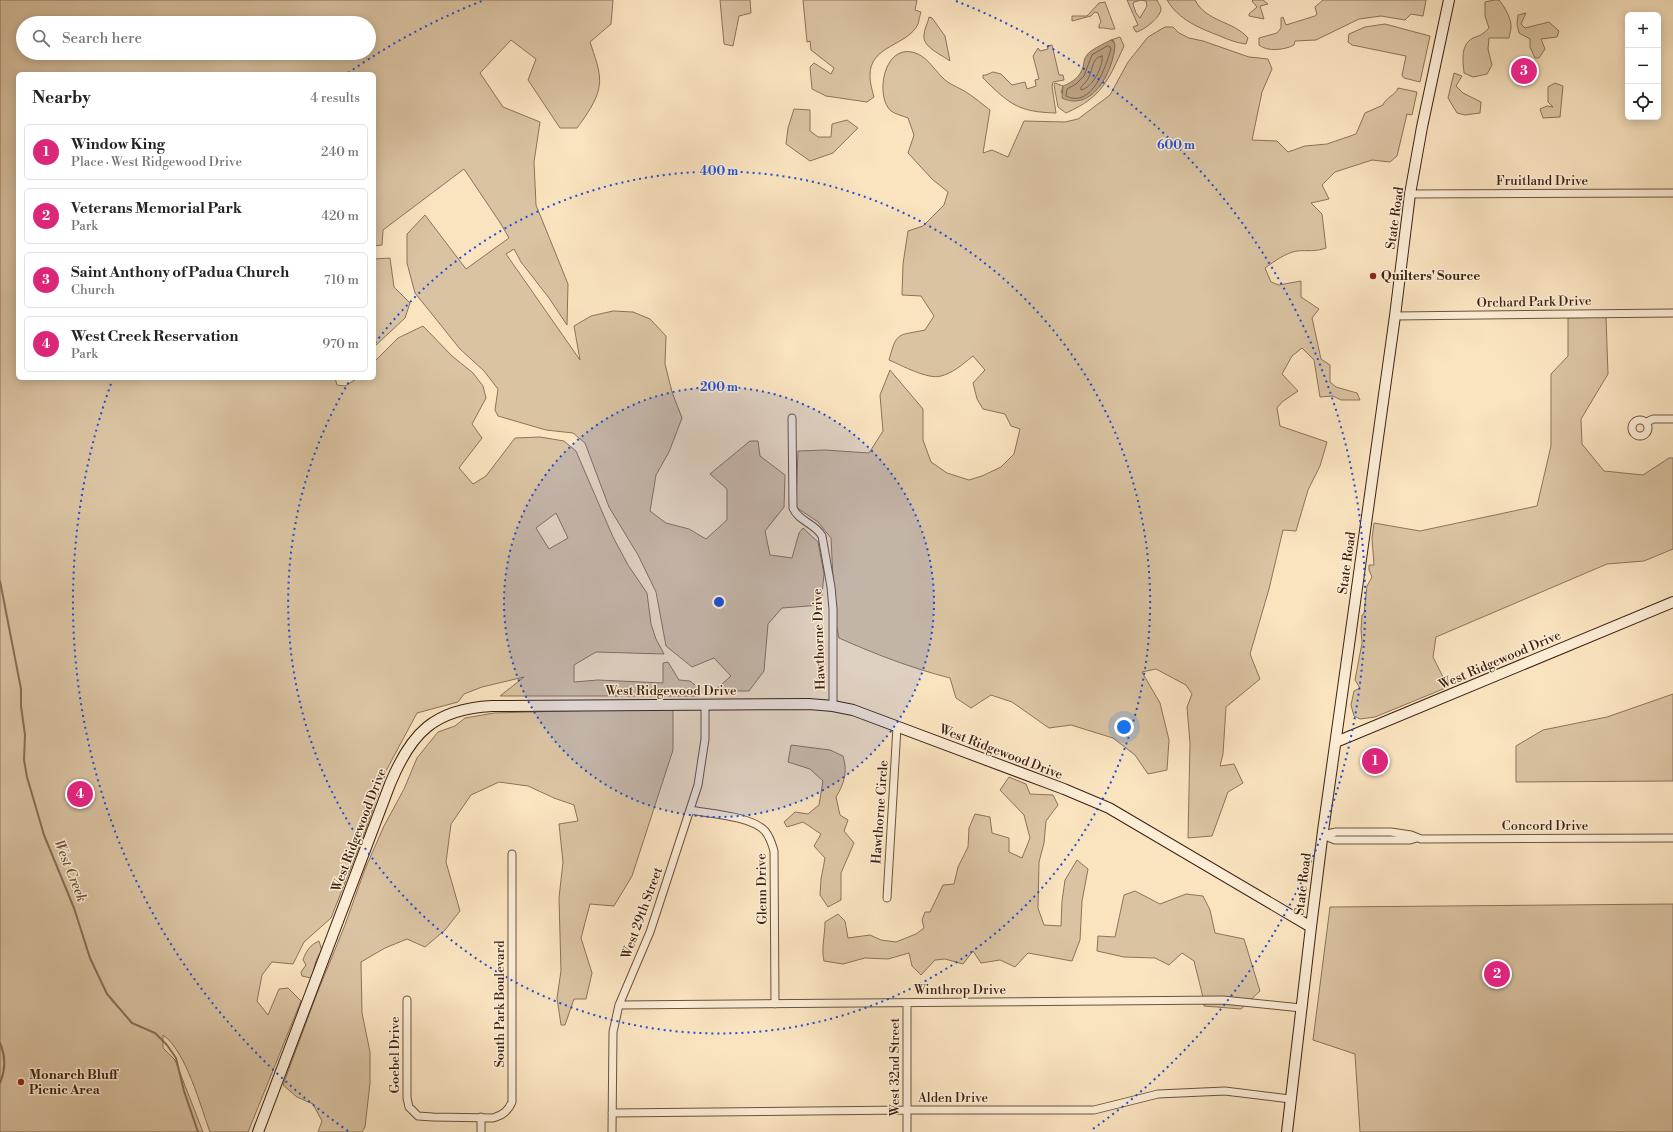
<!DOCTYPE html>
<html lang="en">
<head>
<meta charset="utf-8">
<style>
	body { margin:0; font-family:"Libre Bodoni",serif; background:#f6f6f6; color:#222 }
	.controls { position:absolute; right:12px; top:12px; display:grid; overflow:hidden; border-radius:6px; box-shadow:0 2px 10px #0003 }
	.controls button { width:36px; height:36px; display:grid; place-items:center; padding:0; border:0; border-bottom:1px solid #e0e0e0; background:#fff; color:#222; font:20px sans-serif }
	.you { position:absolute; left:1124px; top:727px; width:14px; height:14px; margin:-10px; border:3px solid #fff; border-radius:50%; background:#1a73e8; box-shadow:0 0 0 6px #1a73e833 }
	.badge { display:grid; place-items:center; width:26px; height:26px; border-radius:50%; background:#db2777; color:#fff; font-size:13px; font-weight:700 }
	.pin { position:absolute; translate:-50% -50%; border:2px solid #fff; box-shadow:0 1px 4px #0006 }
	.list { margin:0; padding:0; list-style:none }
	h2 { display:flex; justify-content:space-between; align-items:center; height:52px; margin:0; padding:0 16px; font-size:17px }
	h2 small { font-size:13px; font-weight:400; color:#767676 }
	.list li { display:grid; grid-template-columns:26px 1fr auto; gap:12px; align-items:center; box-sizing:border-box; height:56px; margin:0 8px 8px; padding:0 8px; border:1px solid #e0e0e0; border-radius:6px }
	.list b { display:block; font-size:15px; white-space:nowrap }
	.list p { margin:0; font-size:13px; white-space:nowrap; color:#767676 }
	.list em { font-size:13px; font-style:normal; color:#767676 }
	.icon { flex:none; width:22px; height:22px; fill:none; stroke:currentColor; stroke-width:2; stroke-linecap:round; stroke-linejoin:round }
	.map { position:relative; flex:none; width:1673px; height:1132px; overflow:hidden }
	.search { position:absolute; background:#fff; box-shadow:0 2px 10px #0003; left:16px; top:16px; width:360px; height:44px; display:flex; align-items:center; gap:10px; box-sizing:border-box; padding:0 14px; border-radius:22px; color:#767676; font-size:15px }
	.panel { position:absolute; background:#fff; box-shadow:0 2px 10px #0003; left:16px; top:72px; width:360px; height:308px; border-radius:6px }
	.map>svg:first-child { display:block }
</style>
</head>
<body>
<div class="map">
<svg width="1673" height="1132" viewBox="0 0 1673 1132">
	<rect width="100%" height="100%" fill="#fae4c0"/>
	<filter id="stains"><feTurbulence type="fractalNoise" baseFrequency=".005" numOctaves="4"/><feColorMatrix values="0 0 0 0 .2 0 0 0 0 .09 0 0 0 0 .02 0 0 0 .5 -.17"/></filter>
	<radialGradient id="worn" r=".72"><stop offset=".6" stop-color="#630" stop-opacity="0"/><stop offset="1" stop-color="#630" stop-opacity=".3"/></radialGradient>
	<path fill="#dac3a2" stroke="#8c725a" fill-rule="evenodd" d="M0,0H613L611,24L590,42C594,55 602,73 599,87C597,101 585,117 577,128H560L528,80L536,59L511,40L480,73L503,107L540,122L534,162L536,205L568,284L567,325L549,298L521,262L514,249L506,254L580,360L574,326L591,316L613,311L633,312L650,319L666,336L665,364L672,392L682,418L669,452L656,475L650,511L666,523L689,529L706,539L727,520V489L710,474L750,441H758L760,456L785,475L784,507L765,531L770,555L792,558L799,533L803,528L818,542L824,574L821,605L782,608L768,624L764,671L749,691H714L731,676L714,658L692,667L666,646L656,592L638,555L609,507L585,443L573,433L546,430L498,416L495,410L498,389L484,371L460,349L415,293L407,263V234L425,215L466,269L509,238L501,224L464,169L383,230L382,245L374,246V74H18V378H335L337,385L345,386L358,378H374V362L398,338L423,326L452,356L473,373L483,386L486,398L472,424L482,438L459,468L473,484L486,476L515,438L540,437L564,441L576,451L613,537L628,565L647,593L651,624L656,639L664,654L596,652L574,665V682L598,680L663,683V663L668,662L679,680L690,681L700,689L699,696H500L524,677L482,687L464,694L458,702L417,713L387,769L363,837L331,918L304,942L293,964L272,962L262,975L257,1001L268,1015L279,989L288,988L301,1001L248,1132H210C200,1105 186,1051 163,1035V1048L175,1060L203,1132H0ZM23,23H369V53H23ZM556,513L568,538L549,549L536,528Z
		M720,0H750L751,13L739,16L733,46L724,44Z
		M803,0H917L915,10L921,12C920,15 919,20 918,24C908,46 869,45 870,76C870,83 872,90 874,97L867,102L826,96L812,89L810,67L814,63L831,74L834,68L811,50L810,41L807,42Z
		M1127,0H1157C1158,3 1161,6 1161,9C1161,17 1143,31 1136,32L1133,27L1138,25ZM1141,0L1146,1L1147,6L1140,18L1136,13L1133,4L1134,2Z
		M1167,0H1195C1206,22 1234,21 1248,38L1246,44C1237,43 1229,40 1220,36C1199,28 1179,20 1167,0Z
		M1253,0H1263L1268,4L1260,6L1264,19L1249,16V14L1257,7L1252,1Z
		M1323,0H1426L1423,16L1411,14L1405,20L1381,16L1359,19L1316,40L1295,41L1294,45C1285,50 1267,52 1259,45V38L1277,33L1281,28V18L1283,17L1286,25L1315,16L1317,14L1315,7Z
		M1494,0H1499C1504,6 1512,19 1511,28C1511,31 1509,35 1509,38H1489L1488,49L1492,65L1487,74L1473,77L1464,73C1463,61 1460,45 1473,38C1481,35 1482,35 1489,28L1485,16V2Z
		M1105,2L1115,29C1109,30 1105,27 1099,28V25L1101,22L1098,13L1095,12L1091,16L1072,21V16H1087L1099,3Z
		M1526,13L1521,24L1525,28L1549,22L1559,31L1557,37L1541,39L1545,49L1539,58H1535L1530,47V39L1519,33L1517,24L1518,15Z
		M929,17L932,18L945,36L950,61C942,55 922,47 924,35C924,29 928,23 929,17Z
		M1385,24L1430,36L1420,82L1404,78L1402,75L1406,56L1352,45L1348,42L1349,34L1365,27Z
		M1165,27H1173L1179,33L1189,38L1203,41L1249,57L1268,59L1272,69L1262,92L1252,140L1277,141L1288,152L1305,146L1327,144L1356,134L1365,113L1383,105C1386,97 1395,96 1398,88L1417,92L1412,115L1407,114L1397,156L1390,162L1372,160L1335,172L1322,185L1329,199L1311,203L1322,214L1326,248C1316,252 1307,250 1297,251C1285,253 1275,261 1265,268L1271,282L1279,285L1301,281V297L1319,309L1312,318L1321,359L1330,365V382L1336,387L1357,393L1360,400H1341L1333,396L1320,397L1314,360L1302,348L1292,356L1282,374L1298,391L1282,402L1277,408L1280,426L1327,442L1320,466L1308,490L1296,531L1283,530L1269,589L1250,654L1260,679L1226,707L1223,754L1220,766L1234,764L1243,783L1228,792L1212,836L1188,838L1190,743L1187,707L1192,694L1186,685L1156,669L1142,672L1160,703L1169,740L1167,770L1148,774L1135,755L1113,738L1071,725L1049,728L1012,702L991,695L971,708L956,698L950,678C911,668 875,654 839,638L835,619L831,538L818,522L796,507L798,451L825,450L869,453L883,431L880,395L890,370L923,409V440L931,462L947,473L969,480L982,476L1001,467L1014,454L1020,429L1011,426L1005,414L983,409L977,399L973,383L985,370L973,356C963,364 953,373 941,376C928,380 901,365 889,360C897,331 897,336 925,330L934,316L921,296L902,295L903,264L908,231L923,226L944,205L948,192L932,179L908,153L914,135L908,118C903,116 895,114 891,111C875,97 883,46 912,52C926,55 933,68 942,77C948,84 958,87 966,92C974,97 982,104 990,110L983,153L992,150L1008,157L1024,121L1065,122L1078,119L1110,95L1128,62L1148,37Z
		M1120,37L1124,46C1108,81 1102,97 1066,113L1058,107L1054,85L1055,83L1063,86L1061,93L1100,86C1108,72 1116,57 1114,41L1111,40Z
		M1052,45L1059,75H1063L1064,80L1053,82L1052,86L1056,113C1018,112 1009,104 983,78V75H986L993,72L1001,74L1012,85L1025,82L1027,89L1036,86L1035,80L1039,79L1033,56L1038,48L1040,51L1048,49L1047,46Z
		M1454,73L1462,76L1456,86L1463,93L1481,102L1480,113L1465,115L1457,113L1448,98Z
		M1555,83L1563,86L1560,117L1543,118L1540,109L1547,106L1553,107L1548,102V87Z
		M794,109L810,110V131L818,137H831L832,124L847,120L858,128L833,153L810,161L786,144L788,128Z
		M390,258L394,287L410,303L405,318L374,347V259Z
		M1606,317L1608,374L1581,419L1582,444L1604,471L1643,475L1669,458H1673V549L1644,561L1607,564L1436,637L1433,657L1448,687L1375,717L1360,719L1354,716L1351,705L1354,691L1360,688L1355,680L1362,643L1361,629L1362,615L1364,614L1367,586L1372,577L1369,570V565H1374L1372,538L1374,523L1420,531L1537,506L1551,446V374L1568,356V318Z
		M1673,694V781L1516,782V746L1543,730L1607,717Z
		M673,708V750L632,876L614,906L590,904L581,938L592,973L586,999H574L565,1025H561L557,998L561,971L559,898L563,862L559,824L578,821L574,805L554,798L528,786L499,782L471,795L451,824L446,862L460,911L445,930L425,947L407,939L385,948L361,962L362,1013L370,1052V1083L365,1127L362,1132H318L322,1121L313,1104L297,1097L283,1085L316,996L345,925L365,869L384,826L404,789L417,758L438,732L455,726L465,718L494,713Z
		M791,745L830,750L843,756C848,772 844,784 836,797L840,815L848,820L844,831L854,843L841,873V900L828,907L820,895L821,879L825,858L814,846L821,834L803,822L787,827L784,822L795,812L808,814L819,805L823,781L810,769L788,762Z
		M1009,777L1026,784L1030,794L1053,795L1058,805L1046,821L1044,843L1039,862L1038,908L1044,925L1061,926L1062,901L1065,880L1077,860L1088,869L1082,901L1080,940L1072,961L1028,953L1015,967L1000,960L981,963L973,951L963,964L945,959L935,960L921,975L912,966L909,953L888,959L865,958L843,964L824,961C821,948 825,936 825,922L838,914L845,921L848,938L870,935L881,940L896,942L916,934L924,928L922,920L925,912H930L943,885L954,884L958,867L968,847L969,828L975,814L990,817L992,833L1009,838V852L1022,858L1030,838L1024,815L1000,790Z
		M1135,891L1160,904L1186,894L1203,896L1210,910L1215,933L1244,939L1260,991L1241,1009L1204,1006L1202,993L1194,961L1182,953L1169,965L1155,958L1124,957L1097,951L1098,936L1115,937L1124,895Z
		M1673,904V1132H1360L1355,1054L1313,1040L1330,907Z
		M319,941L322,951C313,962 316,966 311,978L302,976L301,972L306,965L303,960C306,951 310,945 319,941Z"/>
	<path fill="#baa284" stroke="#886e56" d="M1111,40L1115,44C1114,69 1093,113 1062,98L1063,86C1073,82 1080,77 1083,67C1084,63 1084,58 1087,55C1090,50 1105,43 1111,40Z"/>
	<g fill="none" stroke-linecap="round" stroke-linejoin="round">
		<path stroke="#7c624a" stroke-width="1" d="M1108,46L1110,47L1111,49C1106,66 1092,109 1066,96L1067,89L1076,84L1084,76L1092,55Z
			M1102,56C1104,66 1092,88 1081,90V87C1084,84 1087,81 1089,77C1093,69 1092,57 1102,56Z"/>
		<path stroke="#886e56" stroke-width="2" d="M0,581L21,689V706L25,735L24,760L27,777L44,835L74,908L90,958L107,994L132,1023L155,1033L167,1045L176,1058L184,1091L198,1132
			M0,1043C6,1057 6,1069 0,1083"/>
		<defs>
			<path id="street" d="M1410,194L1673,193
				M1395,316L1673,313
				M792,418L793,508C799,522 815,523 822,536L831,587L833,609V706
				M1632 428a8 8 0 1 1 16 0a8 8 0 1 1-16 0Z
				M1647,422L1653,419H1673
				M690,810C711,814 751,816 765,831C770,837 772,844 774,851L775,1004
				M1323,835L1336,832H1391L1411,835L1421,839L1673,838
				M1323,835L1335,840H1410L1417,838
				M887,898L897,727
				M407,1000V1098L409,1107L418,1116L433,1117L493,1118C503,1115 508,1111 512,1102V854
				M907,1003V1132
				M619,1005L1223,1000L1301,1008
				M612,1113L907,1110H1094L1158,1094L1225,1091L1290,1099
				M481,1132V1117
				M612,1132L613,1032L619,1005L650,932L698,785L705,739V704"/>
			<path id="secondary" d="M1336,742L1673,602
				M258,1132L390,784C411,733 434,709 492,706L809,704L833,706L853,710L1064,789L1109,808L1311,927
				M1287,1132L1311,927L1323,831L1395,316L1410,194L1422,127L1449,0"/>
		</defs>
		<use href="#street" stroke="#6c523d" stroke-width="9"/>
		<use href="#secondary" stroke="#3d2111" stroke-width="12"/>
		<use href="#street" stroke="#fcedd6" stroke-width="7"/>
		<use href="#secondary" stroke="#fcedd6" stroke-width="10"/>
	</g>
	<circle cx="719" cy="602" r="215" fill="#1d4ed8" fill-opacity=".12"/>
	<g fill="none" stroke="#1d4ed8" stroke-width="2" stroke-dasharray="2 4">
		<circle cx="719" cy="602" r="215"/>
		<path d="M375 343A431 431 0 1 1 350 380"/>
		<path d="M348 1131A646 646 0 0 1 112 381M348 73A646 646 0 0 1 482 1M956 1A646 646 0 0 1 1090 1131"/>
	</g>
	<g fill="#8f2418" stroke="#fcedd6" stroke-width="1.5">
		<circle cx="1373" cy="276" r="4"/>
		<circle cx="21" cy="1082" r="4"/>
	</g>
	<g text-anchor="middle" dominant-baseline="central" stroke-width="3" stroke-linejoin="round" paint-order="stroke">
		<g font-size="13" fill="#3d2111" stroke="#fcedd6">
			<text x="1542" y="181">Fruitland Drive</text>
			<text transform="translate(1395 218) rotate(-82)">State Road</text>
			<text transform="translate(1534 302) rotate(-1)">Orchard Park Drive</text>
			<text transform="translate(1347 563) rotate(-82)">State Road</text>
			<text transform="translate(819 639) rotate(-92)">Hawthorne Drive</text>
			<text transform="translate(1500 660) rotate(-23)">West Ridgewood Drive</text>
			<text x="671" y="691">West Ridgewood Drive</text>
			<text transform="translate(1001 752) rotate(21)">West Ridgewood Drive</text>
			<text transform="translate(880 812) rotate(-86)">Hawthorne Circle</text>
			<text x="1545" y="826">Concord Drive</text>
			<text transform="translate(359 830) rotate(-69)">West Ridgewood Drive</text>
			<text transform="translate(1303 884) rotate(-83)">State Road</text>
			<text transform="translate(762 889) rotate(-91)">Glenn Drive</text>
			<text transform="translate(642 913) rotate(-70)">West 29th Street</text>
			<text x="960" y="990">Winthrop Drive</text>
			<text transform="translate(500 1004) rotate(-90)">South Park Boulevard</text>
			<text transform="translate(395 1055) rotate(-90)">Goebel Drive</text>
			<text transform="translate(895 1067) rotate(-90)">West 32nd Street</text>
			<text x="953" y="1098">Alden Drive</text>
		</g>
		<g font-size="13" font-weight="bold" fill="#3d2111" stroke="#fcedd6" text-anchor="start">
			<text x="1381" y="276">Quilters' Source</text>
			<text x="29" y="1075">Monarch Bluff<tspan x="29" dy="15">Picnic Area</tspan></text>
		</g>
		<g font-size="14" font-style="italic" fill="#694e39" stroke="#fcedd6">
			<text transform="translate(70 871) rotate(68)">West Creek</text>
		</g>
	</g>
	<circle cx="719" cy="602" r="6" fill="#1d4ed8" stroke="#fcedd6" stroke-width="2"/>
	<g font-size="12" text-anchor="middle" font-weight="bold" fill="#1d4ed8" stroke="#fcedd6" stroke-width="3" stroke-linejoin="round" paint-order="stroke">
		<text x="1176" y="149">600 m</text>
		<text x="719" y="175">400 m</text>
		<text x="719" y="391">200 m</text>
	</g>
	<rect width="100%" height="100%" filter="url(#stains)"/>
	<rect width="100%" height="100%" fill="url(#worn)"/>
</svg>
<div class="controls">
<button>+</button>
<button>−</button>
<button><svg class="icon" aria-label="locate" viewBox="0 0 24 24"><circle cx="12" cy="12" r="6"/><path d="M12 2v4M12 18v4M2 12h4M18 12h4"/></svg></button>
</div>
<div class="you"></div>
<div class="pin badge" style="left:1375px;top:761px">1</div>
<div class="pin badge" style="left:1497px;top:974px">2</div>
<div class="pin badge" style="left:1524px;top:71px">3</div>
<div class="pin badge" style="left:80px;top:794px">4</div>
<div class="search"><svg class="icon" aria-label="search" viewBox="0 0 24 24"><circle cx="10" cy="10" r="6"/><path d="M15 15l6 6"/></svg>Search here</div>
<section class="panel">
<h2>Nearby<small>4 results</small></h2>
<ul class="list">
<li><span class="badge">1</span><div><b>Window King</b><p>Place · West Ridgewood Drive</p></div><em>240 m</em></li>
<li><span class="badge">2</span><div><b>Veterans Memorial Park</b><p>Park</p></div><em>420 m</em></li>
<li><span class="badge">3</span><div><b>Saint Anthony of Padua Church</b><p>Church</p></div><em>710 m</em></li>
<li><span class="badge">4</span><div><b>West Creek Reservation</b><p>Park</p></div><em>970 m</em></li>
</ul>
</section>
</div>
</body>
</html>
